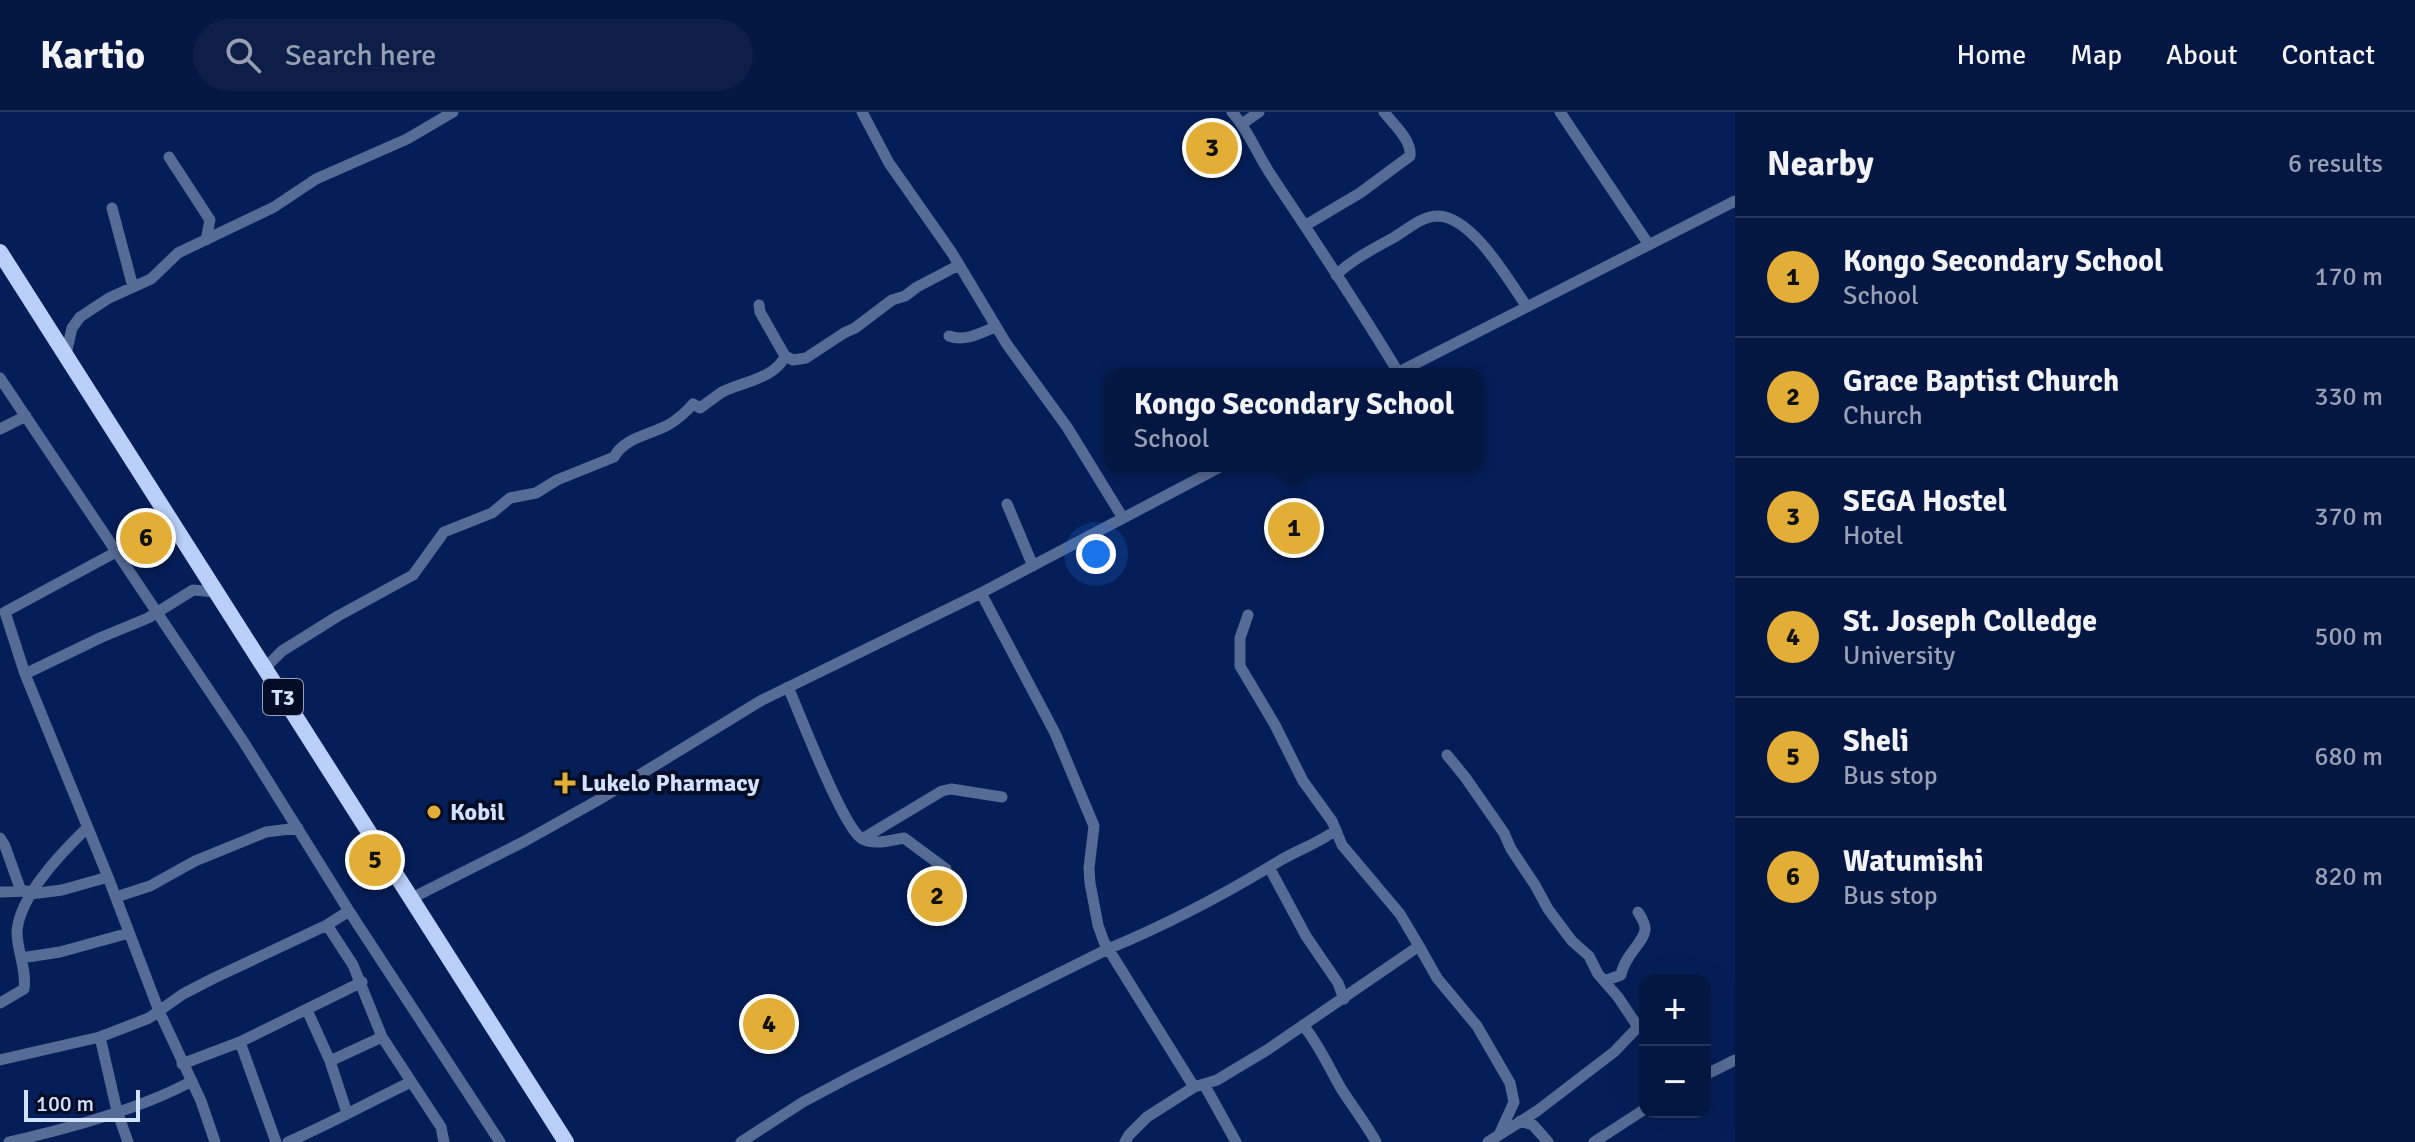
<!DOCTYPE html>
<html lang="en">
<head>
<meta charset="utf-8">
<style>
	body { margin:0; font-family:Signika,sans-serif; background:#0d1f49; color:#f1f3f6 }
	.controls { position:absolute; right:24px; bottom:24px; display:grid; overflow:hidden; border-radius:16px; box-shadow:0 8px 32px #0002 }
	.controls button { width:72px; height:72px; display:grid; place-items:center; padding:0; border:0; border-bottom:2px solid #25355b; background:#041642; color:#f1f3f6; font:40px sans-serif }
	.scale { position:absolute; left:24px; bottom:20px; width:116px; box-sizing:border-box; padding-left:8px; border:4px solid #d2e1ff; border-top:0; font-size:22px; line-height:28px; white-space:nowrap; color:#d2e1ff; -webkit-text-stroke:6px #030c25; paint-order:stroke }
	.you { position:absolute; left:1096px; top:442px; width:28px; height:28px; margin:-20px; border:6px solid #fff; border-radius:50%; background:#1a73e8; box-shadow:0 0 0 12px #1a73e833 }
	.badge { display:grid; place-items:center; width:52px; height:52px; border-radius:50%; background:#e3ae35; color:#111; font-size:26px; font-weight:700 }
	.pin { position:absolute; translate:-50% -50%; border:4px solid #fff; box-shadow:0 2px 8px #0006 }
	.popup { position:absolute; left:1104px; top:256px; width:380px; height:104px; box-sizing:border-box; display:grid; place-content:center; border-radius:16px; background:#041642; filter:drop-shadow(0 2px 6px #0005); font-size:26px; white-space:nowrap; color:#979fb2 }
	.popup b { font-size:30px; color:#f1f3f6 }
	.popup::after { content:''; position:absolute; left:50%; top:100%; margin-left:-16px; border:16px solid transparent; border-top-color:#041642 }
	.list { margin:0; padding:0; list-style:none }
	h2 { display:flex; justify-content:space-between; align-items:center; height:104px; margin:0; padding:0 32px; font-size:34px }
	h2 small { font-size:26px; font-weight:400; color:#979fb2 }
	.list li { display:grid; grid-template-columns:52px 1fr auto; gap:24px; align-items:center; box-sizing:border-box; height:120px; padding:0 32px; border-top:2px solid #25355b }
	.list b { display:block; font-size:30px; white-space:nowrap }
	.list p { margin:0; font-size:26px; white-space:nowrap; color:#979fb2 }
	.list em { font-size:26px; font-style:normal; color:#979fb2 }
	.icon { flex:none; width:44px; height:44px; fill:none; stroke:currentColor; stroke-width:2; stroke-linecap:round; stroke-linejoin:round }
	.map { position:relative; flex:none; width:1735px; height:1030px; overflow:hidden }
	header { display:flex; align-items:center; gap:48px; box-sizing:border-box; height:112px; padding:0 40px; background:#041642; border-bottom:2px solid #25355b }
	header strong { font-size:38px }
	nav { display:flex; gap:44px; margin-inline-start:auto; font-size:28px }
	.search { width:560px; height:72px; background:#0d1f49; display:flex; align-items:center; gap:20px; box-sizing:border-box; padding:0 28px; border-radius:44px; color:#979fb2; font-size:30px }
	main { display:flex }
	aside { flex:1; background:#041642 }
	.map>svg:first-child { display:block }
</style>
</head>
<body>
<header>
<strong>Kartio</strong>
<div class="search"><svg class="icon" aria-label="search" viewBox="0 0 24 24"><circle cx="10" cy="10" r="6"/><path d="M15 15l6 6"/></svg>Search here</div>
<nav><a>Home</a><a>Map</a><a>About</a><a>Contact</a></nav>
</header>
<main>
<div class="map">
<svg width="1735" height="1030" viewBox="0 0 1735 1030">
	<rect width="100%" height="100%" fill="#061e58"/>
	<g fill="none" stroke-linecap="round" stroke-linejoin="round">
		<path stroke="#566b96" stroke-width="11" d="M862,0L889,51L952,141L1006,231L1067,315L1123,406
			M1232,0C1249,19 1257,42 1271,63C1314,128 1358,193 1398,260
			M1560,0L1649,133
			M1242,12L1259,0
			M169,45L210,108L206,128
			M112,96L133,175
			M1306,113L1360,81L1410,44C1412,28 1394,13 1384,0
			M1336,163C1353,147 1373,137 1393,126C1407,118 1421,104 1438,104C1473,105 1509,169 1527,195
			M759,193L760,200L785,244L793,248L806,246L844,221L855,216L892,188L905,184L917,175L959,153
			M949,224C965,230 981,221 995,215
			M66,242L72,216L80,205L109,186L151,167L178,141L274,95L316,67L407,27L453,0
			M1395,262L1735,89
			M0,266L243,629L349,799L500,1030
			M0,317L26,304
			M1007,392L1033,454
			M116,440L5,500L25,562L108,765L159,899L201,989L215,1030
			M981,481L1055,621L1094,714L1089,756L1090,771L1098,813L1104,830L1194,975
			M1248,503L1240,526V554L1275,613L1303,669L1332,709L1342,733L1400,802L1419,834
			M271,550L282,539L338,504L413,463L444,420L492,401L510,386L536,381L557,368L614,345C625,325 650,323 668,313C677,308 686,300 693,292L700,296C707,291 715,285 722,280C742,270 776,266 785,244
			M25,562L102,525L148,506L193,478L216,480
			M788,575C800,602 842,713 861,726C874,734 891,728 904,726L946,757
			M1447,643L1465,665L1504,721L1511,737L1535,773L1548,797L1572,829L1589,844L1598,862L1618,885L1638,915
			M0,726L5,734L21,779
			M862,727L942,679L951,677L1002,685
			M1269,755L1306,824L1338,871L1344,887
			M0,780L28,779
			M31,782L62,778L108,765
			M116,785L150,774L195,749L266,720L298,716
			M412,786L525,729L600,687L762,588L981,481L1222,354
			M327,813L353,853L382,925L441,1015L444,1030
			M21,846L60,840L129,821
			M1604,869L1621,863C1624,844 1644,830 1645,818C1646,812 1641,805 1638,800
			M0,891L24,877C27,858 17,839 17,820C19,784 62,740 87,716
			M307,898L330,949L347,1001
			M1303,913C1320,934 1329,956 1342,978C1353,995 1366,1012 1376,1030
			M100,925L117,999L128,1030
			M240,930L276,1030
			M0,948L100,925L149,906L183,882L214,866L327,813L349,799
			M330,949L382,925
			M182,952L240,930L362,870
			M1705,963L1735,948
			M1205,974L1236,1030
			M1520,1009L1533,1013L1548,1030
			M9,1030C66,1017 141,997 192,969
			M288,1030C330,1012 369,990 411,970
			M741,1030L803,990L852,964L1108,837C1166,813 1223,783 1276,751C1296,738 1318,732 1336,718
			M1125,1030L1129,1023L1147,1005L1194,975L1217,968L1267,938L1419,834L1437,866L1477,914L1510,971L1514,990L1499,1023
			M1488,1030L1537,999L1614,940L1638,915L1644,917
			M1594,1030L1645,997"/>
		<path stroke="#bad0fa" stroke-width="16" d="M0,140L566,1030"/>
	</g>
	<g fill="#e3ae35" stroke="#030c25" stroke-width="3">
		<path d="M561 659h8v8h8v8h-8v8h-8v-8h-8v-8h8z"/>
		<circle cx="434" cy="700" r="8"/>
	</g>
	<g text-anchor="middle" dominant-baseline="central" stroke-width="8" stroke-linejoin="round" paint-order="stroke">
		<rect fill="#030c25" stroke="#94a1be" stroke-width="2" x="263" y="567" width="40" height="36" rx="6"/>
		<g font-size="22" font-weight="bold" fill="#d2e1ff">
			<text x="283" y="585">T3</text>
		</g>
		<g font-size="24" font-weight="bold" fill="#d2e1ff" stroke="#030c25" text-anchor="start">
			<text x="581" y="671">Lukelo Pharmacy</text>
			<text x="450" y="700">Kobil</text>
		</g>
	</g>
</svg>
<div class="controls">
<button>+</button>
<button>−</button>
</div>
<div class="scale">100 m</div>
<div class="you"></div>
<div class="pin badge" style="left:1294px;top:416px">1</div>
<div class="popup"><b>Kongo Secondary School</b>School</div>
<div class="pin badge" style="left:937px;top:784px">2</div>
<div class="pin badge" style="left:1212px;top:36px">3</div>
<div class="pin badge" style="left:769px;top:912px">4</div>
<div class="pin badge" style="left:375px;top:748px">5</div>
<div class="pin badge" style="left:146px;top:426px">6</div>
</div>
<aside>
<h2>Nearby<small>6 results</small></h2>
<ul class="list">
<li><span class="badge">1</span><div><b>Kongo Secondary School</b><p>School</p></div><em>170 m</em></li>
<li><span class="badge">2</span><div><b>Grace Baptist Church</b><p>Church</p></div><em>330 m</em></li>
<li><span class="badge">3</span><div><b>SEGA Hostel</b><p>Hotel</p></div><em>370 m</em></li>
<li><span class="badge">4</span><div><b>St. Joseph Colledge</b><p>University</p></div><em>500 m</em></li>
<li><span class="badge">5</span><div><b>Sheli</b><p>Bus stop</p></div><em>680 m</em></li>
<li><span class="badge">6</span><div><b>Watumishi</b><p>Bus stop</p></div><em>820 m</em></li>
</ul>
</aside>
</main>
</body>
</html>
